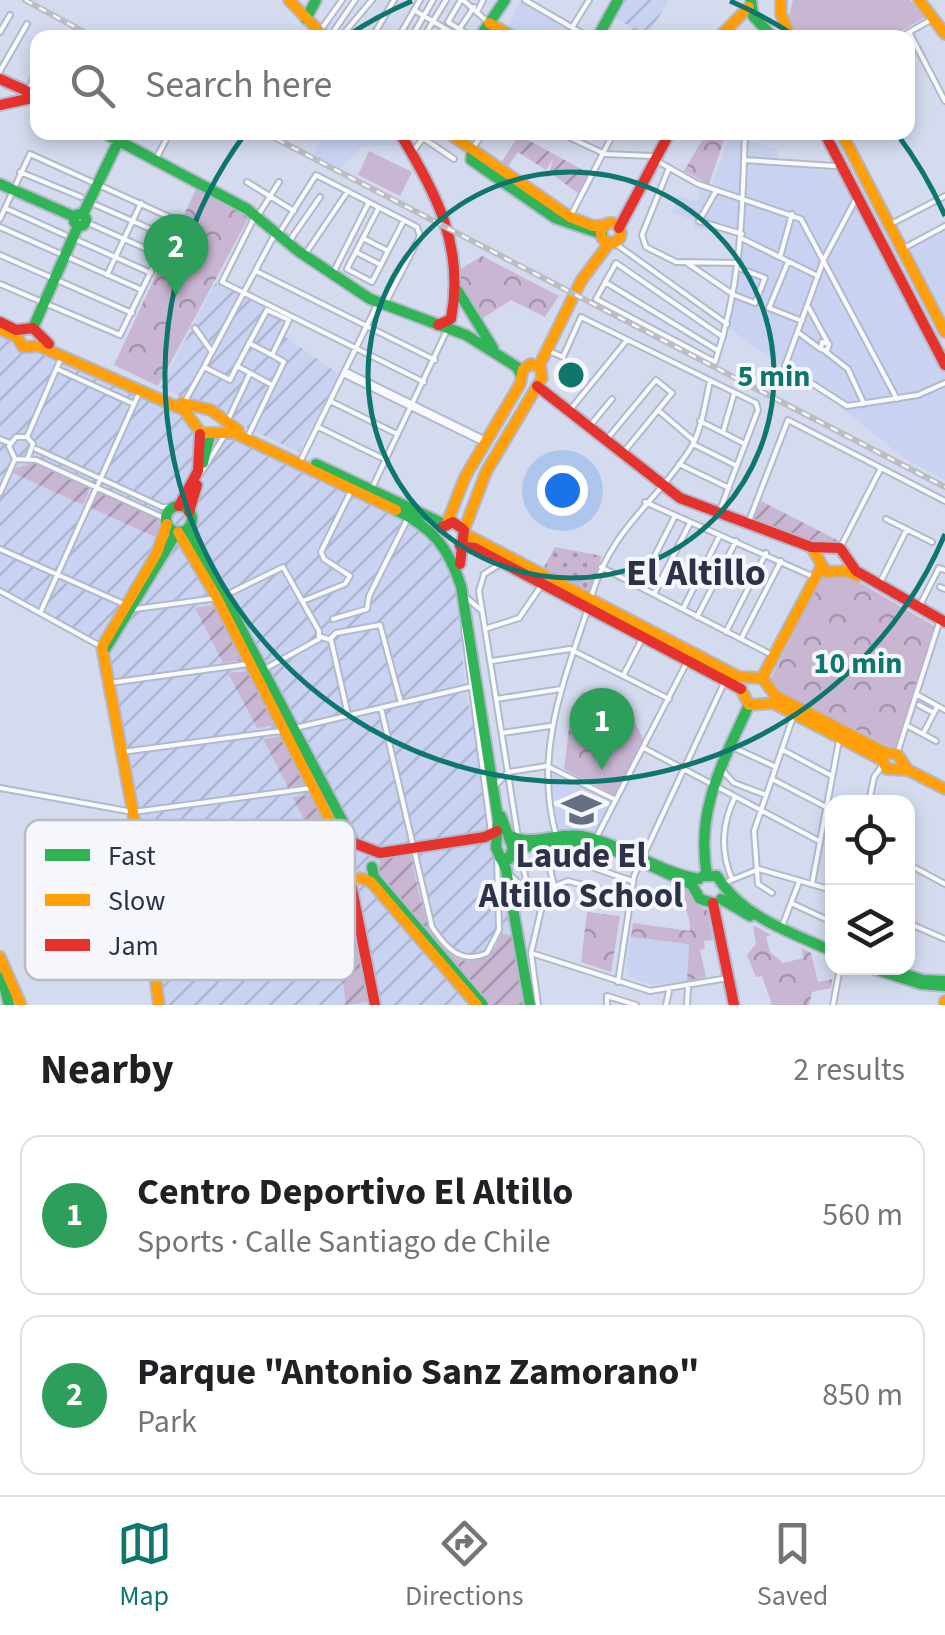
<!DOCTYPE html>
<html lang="en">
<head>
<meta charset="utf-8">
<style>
	body { margin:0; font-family:"Source Sans 3",sans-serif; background:#f2f2f2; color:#202124 }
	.controls { position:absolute; right:30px; bottom:30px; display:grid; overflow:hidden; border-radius:20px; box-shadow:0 5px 15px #0003 }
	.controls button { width:90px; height:90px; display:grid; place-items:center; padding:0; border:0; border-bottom:2px solid #e0e0e0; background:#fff; color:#202124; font:50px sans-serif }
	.you { position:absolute; left:562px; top:490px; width:35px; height:35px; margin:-25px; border:8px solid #fff; border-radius:50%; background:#1a73e8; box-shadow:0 0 0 15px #1a73e833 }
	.badge { display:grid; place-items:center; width:65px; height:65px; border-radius:50%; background:#0f766e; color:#fff; font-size:32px; font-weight:700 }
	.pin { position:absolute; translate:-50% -82px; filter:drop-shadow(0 2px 5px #0008) }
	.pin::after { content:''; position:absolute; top:52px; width:35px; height:30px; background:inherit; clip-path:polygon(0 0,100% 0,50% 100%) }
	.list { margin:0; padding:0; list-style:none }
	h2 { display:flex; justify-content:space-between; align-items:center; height:130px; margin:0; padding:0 40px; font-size:42px }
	h2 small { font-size:32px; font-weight:400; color:#757577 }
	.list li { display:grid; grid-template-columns:65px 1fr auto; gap:30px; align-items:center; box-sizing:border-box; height:160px; margin:0 20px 20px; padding:0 20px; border:2px solid #e0e0e0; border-radius:20px }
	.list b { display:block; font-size:38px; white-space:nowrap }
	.list p { margin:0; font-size:32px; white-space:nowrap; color:#757577 }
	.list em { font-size:32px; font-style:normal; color:#757577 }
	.icon { flex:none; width:55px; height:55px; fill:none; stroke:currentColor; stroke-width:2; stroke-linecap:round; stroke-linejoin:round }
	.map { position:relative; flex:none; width:945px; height:1005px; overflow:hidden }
	.search { position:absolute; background:#fff; box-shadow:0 5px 15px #0003; left:30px; right:30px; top:30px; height:110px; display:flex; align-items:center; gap:25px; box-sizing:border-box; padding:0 35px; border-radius:20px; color:#757577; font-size:38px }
	.sheet { height:490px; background:#fff }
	nav { display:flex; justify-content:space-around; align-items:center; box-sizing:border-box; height:140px; border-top:2px solid #e0e0e0; background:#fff; font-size:28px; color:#757577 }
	nav a { display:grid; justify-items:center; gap:5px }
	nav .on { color:#0f766e }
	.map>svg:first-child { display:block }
</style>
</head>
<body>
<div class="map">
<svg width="945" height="1005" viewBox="0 0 945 1005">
	<defs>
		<pattern id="industrial-furrows" width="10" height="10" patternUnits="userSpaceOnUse" patternTransform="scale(2.5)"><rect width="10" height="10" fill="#c9d3f1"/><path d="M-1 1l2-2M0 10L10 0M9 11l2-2" fill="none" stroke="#adb6d0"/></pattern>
		<pattern id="grass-dots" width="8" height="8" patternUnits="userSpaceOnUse" patternTransform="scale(2.5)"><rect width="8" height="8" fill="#c9b6d2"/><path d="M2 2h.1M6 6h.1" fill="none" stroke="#a395ac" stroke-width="1.8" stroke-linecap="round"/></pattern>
		<pattern id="forest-crowns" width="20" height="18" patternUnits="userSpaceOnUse" patternTransform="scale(2.5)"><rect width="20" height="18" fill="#c9b6d2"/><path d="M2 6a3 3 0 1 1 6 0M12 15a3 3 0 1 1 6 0" fill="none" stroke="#a395ac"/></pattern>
		<pattern id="garden-furrows" width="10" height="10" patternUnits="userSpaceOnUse" patternTransform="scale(2.5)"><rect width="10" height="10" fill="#c9b6d2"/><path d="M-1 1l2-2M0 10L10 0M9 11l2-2" fill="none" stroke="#a395ac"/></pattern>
	</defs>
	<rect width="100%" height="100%" fill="#d4dbee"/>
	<path fill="#c9d3f1" d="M520,1L546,16L584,37H525L507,28Z
		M325,133H392L401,146H363L340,169L314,154Z
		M730,134L778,150L777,165L839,172L945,374V480L905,459L842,408L724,325L736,280L738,237L694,227L695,220L672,213L678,195L696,202L700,189L709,192Z
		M945,229V322L907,250Z
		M556,774L611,802L594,834L558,830L551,775Z
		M631,937L689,944L687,981L652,985L629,977L626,967Z"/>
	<path fill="url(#industrial-furrows)" d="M624,0H669L648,35L614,18Z
		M216,283L293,320L284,336L339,374L299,452L160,387Z
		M0,330L199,420L204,430L216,427L299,463L429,533L455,577L466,694L497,819L530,1005H160L134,813L103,647L0,590Z"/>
	<path fill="url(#grass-dots)" d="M555,547L602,556L588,593L543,569Z"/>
	<path fill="url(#forest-crowns)" d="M707,132L726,134L709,184L684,171Z
		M196,189L249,217L158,386L114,365Z
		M482,256L559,296L545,317L511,300L478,321L461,290L459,270Z
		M845,574L936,627L895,749L776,690L771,678L821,578Z
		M582,692C613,694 632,711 643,739L639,747L621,738L607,765L585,754L574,774L564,769L571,712Z
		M681,885L689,888L696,905L707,910L713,940L704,941L705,949L700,950L706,977L687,981L689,944L631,937L633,923L690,931C691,912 679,903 681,885Z
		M587,912L620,916L611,972L581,962Z
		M753,925L771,935L766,937L770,952L783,963L803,958L802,948L811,953L818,982L833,979L831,988L812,992L809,1005H772L762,976L756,977L747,955L756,944Z"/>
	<path fill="url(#garden-furrows)" d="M519,135L590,174L579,194L552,174L548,177L553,159L546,170L518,152L508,166L500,164Z
		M34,463L90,488L83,505L13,473L16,468Z
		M98,492L158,517L160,539L91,508Z
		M761,501L837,540L836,543L816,545L753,520Z
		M215,605L243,660L223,663L195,608Z
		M249,671L277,725L257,728L228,673Z
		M283,736L308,784L288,787L263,739Z
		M314,795L339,846L330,859L323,860L293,797Z
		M410,853C417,884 428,967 475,961C490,958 497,947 501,933L512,936L525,1005H489L377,874L381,858Z
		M359,941L369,1002L346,1005L338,943Z"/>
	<path fill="#c9b6d2" d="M793,0H910L924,18L889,38L797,37L788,20Z
		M369,151L412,172L400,196L358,175Z
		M621,738L639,747L615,795L574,774L585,753L607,765Z"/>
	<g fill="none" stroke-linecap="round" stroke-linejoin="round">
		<defs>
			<path id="street" d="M461,0L448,22L474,38
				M463,0L489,23
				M525,0L590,38
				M414,10L461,38L464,32
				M478,10L483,0
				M573,26L589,0
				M460,28L474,7
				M320,31L342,0
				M0,32L10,15
				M909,32L945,101
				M51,38V36
				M329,38L355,0
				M340,38L372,0
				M372,38L394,0
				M398,38L420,0
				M411,38L433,0
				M423,38L446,0
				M438,38L444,28
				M632,38L635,32L646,38
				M899,38L934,18
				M0,71L27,24
				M28,91L38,68
				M558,132L605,154L651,156
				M644,132H648
				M460,141L466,132
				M472,149L484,132
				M412,153L423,138L454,159
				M156,159L170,132
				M744,160L834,166
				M657,161L698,184L801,219L897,399
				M669,168L642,235L646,247L676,262L740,263
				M20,172L81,197
				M247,182L294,211
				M716,191L699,221L742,234
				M857,197L824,259L785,366L847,406L918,395L945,383
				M96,205L169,237
				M5,208L65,235
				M378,209L347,269L372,282L404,220
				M255,216L222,282L424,382
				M257,217L279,182
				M570,217L614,132
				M0,219L30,154L176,220L120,335L0,284
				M86,222L160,255
				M889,225L945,196
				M0,227L142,290
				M278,235L316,175L417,227L420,236L386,302
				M363,238L388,251
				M741,238L818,276
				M79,241L151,273
				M613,242L727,324
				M288,243L320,197
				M906,247L945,226
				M356,252L381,265
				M306,253L348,191
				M0,255L132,313
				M780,257L792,214
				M788,262L769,308L802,321
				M687,263L734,295L755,303L765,278L741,269
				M256,271L435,360
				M107,275L141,203
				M332,275L368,204
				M605,282L717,350
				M809,308L828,343
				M195,328L212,352
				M799,333L819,348
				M723,337L616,263L596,299L715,362C742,281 742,216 745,132
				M822,342L829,344L827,351L821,349Z
				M549,351L563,357L581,317L756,403L758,410L720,510
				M825,351L848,369L864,404
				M205,365L276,232
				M237,366L267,310L289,320L272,355L249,343
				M57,369L134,404
				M346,371L486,440
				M250,373L272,385
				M343,374L482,442
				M185,401L204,367L230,380L237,366L250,373L228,420
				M330,401L397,434
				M570,410L627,340
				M658,410L694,441
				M700,421L745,444
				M318,427L386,460
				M589,427L612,399
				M723,432L734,394
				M249,434L284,362L272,355
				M27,437L62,356
				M0,439L10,443
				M607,439L656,380L672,393L623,453
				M693,444L737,466
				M36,449L162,507H173
				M302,458L378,303
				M27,460L33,444L27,437H16L9,446L15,459L36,460L166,519
				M679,464L729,488
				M201,473L225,435
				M373,486L448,328
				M0,493L15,459
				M645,502L814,577
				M886,519L932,542
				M749,521L788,420L945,501
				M840,548L881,468
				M0,549L135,609L217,598
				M500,564L484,574L479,591L518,837
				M601,567L774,656
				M640,585L674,518
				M879,585L907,529
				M940,587L945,589
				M0,591L102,647
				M654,594L689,525
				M224,596L283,567L319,631V639L261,671
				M591,597C613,525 654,506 690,449C702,430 705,403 710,381
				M467,598L482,611
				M303,601L345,584L350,576L324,559L321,552L352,489
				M919,607L939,568L945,570
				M683,609L720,535
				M41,611L140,391
				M697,617L736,541
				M333,619L367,609L369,596L409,516
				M464,629L491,832
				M485,629L519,618L541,586
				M726,632L766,553
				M321,637L331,640L348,715
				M330,639L336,633L380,625L401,703
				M741,639L781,561
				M492,661L570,649L669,699
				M624,674L642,639
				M109,683L248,664
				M916,694L945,710
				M496,699L561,689
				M919,705L932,712
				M381,708L432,927C446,948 461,965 487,953L499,930L497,856
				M906,725L936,741
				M291,729L469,687
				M502,733L550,726
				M923,734L937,707
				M730,746L776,767
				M644,748L819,841
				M783,750L832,776
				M122,752L281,731
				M897,754L939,623
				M720,768L734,783L766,795
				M772,779L826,807
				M496,785L508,772L547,766L616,800
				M0,788L133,812L311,788
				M869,802L874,777L882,766
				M556,835C534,755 562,686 587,611
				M595,840L687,662
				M544,842L554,886
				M521,851L527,887L541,910L531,953L538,1005
				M549,864L577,862L632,881
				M908,864L945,884
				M511,876L526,889
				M732,879C720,852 722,823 735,797
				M724,883L759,869L832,890
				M812,884L839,741
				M772,893L758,884L754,831L794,714
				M534,894L568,881L629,897
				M791,903L832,922
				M908,923L945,939
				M781,929L799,882
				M531,953L650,991L728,978
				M154,961L362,935
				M618,982L634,876L724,683
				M607,1005V996L636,1005
				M666,1005L669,991
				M687,1005L688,987
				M833,1005L840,968"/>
			<path id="fast" d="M751,0L753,16L774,38
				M306,19L316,0
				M479,38L505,0
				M597,38L618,0
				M102,132L247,209L298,251L370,299L466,335L517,367L521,375
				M472,150L471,160L555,218L602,234
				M0,184L75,217
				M74 220a6 6 0 1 1 12 0a6 6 0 1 1-12 0Z
				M83,214L118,142
				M458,291L493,348
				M33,328L78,226
				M203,463L210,434
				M316,464L444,524
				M166 519a13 13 0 1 1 26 0a13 13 0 1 1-26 0Z
				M396,510C433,528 448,547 461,586L498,819L496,848L506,869L530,1005
				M188,528L354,843
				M106,648L177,532
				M511,836C534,847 557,832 581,836C623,844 657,872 699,879
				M513,853C572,821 637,860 692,885L700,899L713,903
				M500,858L509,859L513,848L501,816
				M372,867L374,877L483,1005
				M707,875C695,811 723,762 749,705
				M703,876H717C742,917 790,932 832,951
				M721,899L750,916
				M871,968L921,984L945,986
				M888,969L923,980L945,981
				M2,977L9,1005"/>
			<path id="slow" d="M289,0L326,38
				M781,0V14L791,38
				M919,0L945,34
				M489,23L516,38
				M718,38L749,7
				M447,132L570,217L593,226L606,225
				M841,132L945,332
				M601 233a10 10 0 1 1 20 0a10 10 0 1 1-20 0Z
				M0,329L17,337L23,347L39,346L184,410L201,433H234L396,510
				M182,403L211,410L238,430
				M447,523L465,477L520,384L523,369L531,364L539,367
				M464,530L486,472L542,378L540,364L581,281L610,242
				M178,532L217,598L344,848
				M465,534L739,677L762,678L776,696L886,753L897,754L908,770L945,789
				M812,548L826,572L846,571L857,576
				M762,678L821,567
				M741,689L749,705L773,703L882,760L887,769L908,770
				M360,878L371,882L477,1005
				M143,889L339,863
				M0,957L21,1005
				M945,1001V1005
				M159,1005L133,812L102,647L157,553L167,524"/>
			<path id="jam" d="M0,79L38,96
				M0,105L36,97
				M399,132C436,192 465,247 451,319L438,325
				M824,132L945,365
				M619,228L670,132
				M0,322L16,330L33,328L49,344
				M537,386L680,498L811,547L840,548L856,571L945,622
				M179,506L198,471L200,434
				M189,512L197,485
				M441,528L453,522L464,530L460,564
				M460,546L475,548L741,689
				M713,903L734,1005
				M375,1005L351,884L339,863L342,850L354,843L380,853L485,837L497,831"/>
		</defs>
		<use href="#street" stroke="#b3b9cc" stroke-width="8"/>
		<use href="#fast" stroke="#b3b9cc" stroke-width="14"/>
		<use href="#slow" stroke="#b3b9cc" stroke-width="14"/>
		<use href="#jam" stroke="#b3b9cc" stroke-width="14"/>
		<use href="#street" stroke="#f9fafc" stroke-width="4"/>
		<use href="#fast" stroke="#30b455" stroke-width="10"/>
		<use href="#slow" stroke="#ff9f0a" stroke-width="10"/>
		<use href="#jam" stroke="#e5322d" stroke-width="10"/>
		<defs>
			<path id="rail" d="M25,0L95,38
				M263,132L945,487"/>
		</defs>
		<use href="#rail" stroke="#bbbdc3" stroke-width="6"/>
		<use href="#rail" stroke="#f5f7fd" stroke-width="2.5" stroke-dasharray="8" stroke-linecap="butt"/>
	</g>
	<g fill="none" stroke="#0f766e" stroke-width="5">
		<circle cx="571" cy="375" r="203"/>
		<path d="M945 534A406 406 0 1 1 245 134M347 36A406 406 0 0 1 412 1M730 1A406 406 0 0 1 795 36M897 134A406 406 0 0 1 945 216"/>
	</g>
	<defs>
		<symbol id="university-bare" viewBox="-9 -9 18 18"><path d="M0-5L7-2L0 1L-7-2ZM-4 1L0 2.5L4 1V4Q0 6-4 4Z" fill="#676e83" stroke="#f5f7fd" stroke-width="2.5" paint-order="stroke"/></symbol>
	</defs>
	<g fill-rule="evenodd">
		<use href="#university-bare" x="554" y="782" width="55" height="55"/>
	</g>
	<g text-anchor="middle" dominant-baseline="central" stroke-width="8" stroke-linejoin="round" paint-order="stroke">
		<g font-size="35" font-weight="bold" fill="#2c3349" stroke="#f5f7fd">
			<text x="581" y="856">Laude El<tspan x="581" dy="40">Altillo School</tspan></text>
		</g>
		<g font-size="38" font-weight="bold" fill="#2c3349" stroke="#f5f7fd">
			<text x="696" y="573">El Altillo</text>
		</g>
	</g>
	<rect x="25" y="820" width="330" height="160" rx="15" fill="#f5f7fd" stroke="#b9bcc7" stroke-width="2.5"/>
	<rect x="45" y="849" width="45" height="12" fill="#30b455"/>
	<rect x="45" y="894" width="45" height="12" fill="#ff9f0a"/>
	<rect x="45" y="939" width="45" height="12" fill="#e5322d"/>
	<g font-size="28" fill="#2c3349">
		<text x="108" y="865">Fast</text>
		<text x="108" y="910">Slow</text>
		<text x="108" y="955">Jam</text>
	</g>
	<circle cx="571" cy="375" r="15" fill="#0f766e" stroke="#f5f7fd" stroke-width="5"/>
	<g font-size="30" text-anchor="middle" font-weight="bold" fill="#0f766e" stroke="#f5f7fd" stroke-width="8" stroke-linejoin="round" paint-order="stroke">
		<text x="774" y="386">5 min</text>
		<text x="858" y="673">10 min</text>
	</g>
</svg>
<div class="controls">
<button><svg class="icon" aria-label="locate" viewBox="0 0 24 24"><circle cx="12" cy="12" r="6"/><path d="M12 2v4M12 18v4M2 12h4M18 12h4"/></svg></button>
<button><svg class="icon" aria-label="layers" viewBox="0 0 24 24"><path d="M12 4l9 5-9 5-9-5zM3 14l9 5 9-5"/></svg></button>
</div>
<div class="you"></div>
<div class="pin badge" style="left:602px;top:770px;background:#2e9e5b">1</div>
<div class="pin badge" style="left:176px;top:296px;background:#2e9e5b">2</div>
<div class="search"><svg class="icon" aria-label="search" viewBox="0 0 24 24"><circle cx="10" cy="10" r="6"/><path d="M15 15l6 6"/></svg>Search here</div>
</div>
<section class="sheet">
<h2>Nearby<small>2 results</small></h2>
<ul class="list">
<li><span class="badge" style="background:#2e9e5b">1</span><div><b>Centro Deportivo El Altillo</b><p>Sports · Calle Santiago de Chile</p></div><em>560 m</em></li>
<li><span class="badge" style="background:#2e9e5b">2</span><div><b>Parque &quot;Antonio Sanz Zamorano&quot;</b><p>Park</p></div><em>850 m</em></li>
</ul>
</section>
<nav>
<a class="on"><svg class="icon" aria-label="map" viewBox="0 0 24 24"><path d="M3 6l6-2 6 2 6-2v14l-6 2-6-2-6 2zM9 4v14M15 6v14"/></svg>Map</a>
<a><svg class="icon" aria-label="directions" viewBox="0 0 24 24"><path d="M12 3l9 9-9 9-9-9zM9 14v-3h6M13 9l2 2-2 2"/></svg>Directions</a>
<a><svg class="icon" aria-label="saved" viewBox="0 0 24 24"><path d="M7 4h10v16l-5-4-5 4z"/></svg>Saved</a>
</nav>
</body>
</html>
